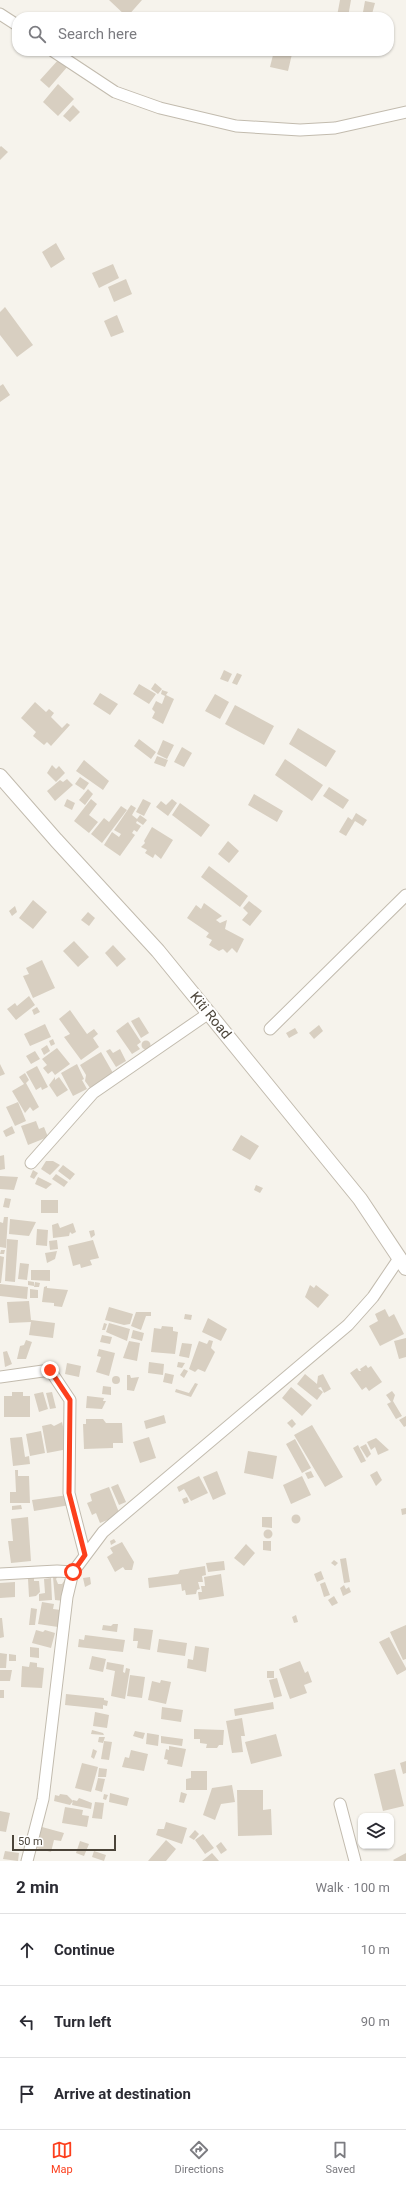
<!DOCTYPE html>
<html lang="en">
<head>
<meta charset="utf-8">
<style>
	body { margin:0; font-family:Roboto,sans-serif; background:#f2f2f3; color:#2b2b33 }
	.controls { position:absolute; right:12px; bottom:12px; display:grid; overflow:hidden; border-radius:8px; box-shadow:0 1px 3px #0004 }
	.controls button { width:36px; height:36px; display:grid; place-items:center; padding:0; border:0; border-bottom:1px solid #e1e1e2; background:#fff; color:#2b2b33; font:20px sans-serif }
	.scale { position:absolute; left:12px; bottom:10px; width:104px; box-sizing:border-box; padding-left:4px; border:2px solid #4b4439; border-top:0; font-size:11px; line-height:14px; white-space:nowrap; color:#4b4439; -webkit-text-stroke:3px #fff; paint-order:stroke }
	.stop { position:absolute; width:12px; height:12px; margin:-9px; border:3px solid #fc3f1d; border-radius:50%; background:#fff }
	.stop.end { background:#fc3f1d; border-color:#fff; box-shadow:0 1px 4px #0008 }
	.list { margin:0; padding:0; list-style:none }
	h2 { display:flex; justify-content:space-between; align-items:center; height:52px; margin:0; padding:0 16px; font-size:17px }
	h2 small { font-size:13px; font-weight:400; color:#7c7c81 }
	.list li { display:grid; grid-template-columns:26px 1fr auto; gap:12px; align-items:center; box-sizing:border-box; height:72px; padding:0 16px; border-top:1px solid #e1e1e2 }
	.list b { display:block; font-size:15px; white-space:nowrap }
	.list em { font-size:13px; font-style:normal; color:#7c7c81 }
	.icon { flex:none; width:22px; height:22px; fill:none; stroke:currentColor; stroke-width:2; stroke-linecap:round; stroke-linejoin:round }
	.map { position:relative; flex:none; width:406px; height:1861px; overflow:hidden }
	.search { position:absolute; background:#fff; box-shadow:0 1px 3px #0004; left:12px; right:12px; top:12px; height:44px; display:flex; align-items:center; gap:10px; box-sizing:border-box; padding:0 14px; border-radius:16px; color:#7c7c81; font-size:15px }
	.sheet { height:268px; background:#fff }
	nav { display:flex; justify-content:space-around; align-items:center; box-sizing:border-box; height:56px; border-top:1px solid #e1e1e2; background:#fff; font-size:11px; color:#7c7c81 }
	nav a { display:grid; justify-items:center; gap:2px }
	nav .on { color:#fc3f1d }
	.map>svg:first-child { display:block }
</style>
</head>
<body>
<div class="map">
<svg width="406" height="1861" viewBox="0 0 406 1861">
	<rect width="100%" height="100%" fill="#f6f3ec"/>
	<path fill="#d8cfc1" d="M109,0H142L127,17Z
		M340,0H351L348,17L337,16Z
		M365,1L375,3L372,14L363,12Z
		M274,51L292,54L288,71L270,67Z
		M59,59L68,66L49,88L40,80Z
		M58,84L74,99L58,116L43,102Z
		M73,105L80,112L70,122L63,116Z
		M1,146L8,152L0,160V147Z
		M56,243L65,259L51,268L42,252Z
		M113,264L119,278L99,288L92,273Z
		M126,279L132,294L114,302L108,287Z
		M5,307L33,345L17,357L0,335V312Z
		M117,315L124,332L111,337L104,321Z
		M3,384L10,395L0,402V386Z
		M224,670L232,674L228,682L220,679Z
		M237,673L242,675L237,685L232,683Z
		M155,683L162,689L158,694L151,689Z
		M139,684L156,694L149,704L133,694Z
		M162,690L168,692L166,695L174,699L163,724L152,718L155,712L152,709L156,701L162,704L165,696L161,694Z
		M100,693L118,704L110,715L93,704Z
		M215,694L229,702L220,719L205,711Z
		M35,702L46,712L49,709L54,713L51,717L62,728L67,723L70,725L51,746L47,742L44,745L33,736L36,732L21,718Z
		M235,705L274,726L264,745L225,724Z
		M298,728L336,751L326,767L289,744Z
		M139,739L156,752L151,759L134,746Z
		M163,740L174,745L167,759L157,754Z
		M182,747L192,753L184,767L174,762Z
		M157,756L168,760L165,767L154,763Z
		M285,759L323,785L312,801L275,775Z
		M84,760L109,781L103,790L76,771Z
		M52,765L56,769L59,766L65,773L56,782L47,773Z
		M80,777L89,783L84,790L75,784Z
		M67,779L73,785L55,801L47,791L60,780L63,782Z
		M329,787L349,800L343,809L323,796Z
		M88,789L93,794L85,805L79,800Z
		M254,794L283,811L277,822L248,805Z
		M67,799L75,803L72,810L64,806Z
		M91,799L97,804L89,815L98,822L89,833L74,821Z
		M143,799L151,803L144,816L136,812Z
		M172,799L177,803L168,816L156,807L161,801L166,805Z
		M180,803L210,825L201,837L172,815Z
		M131,805L136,808L132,815L137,819L140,815L147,820L143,825L137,821L136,823L141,826L137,832L134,830L132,833L135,835L120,856L104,845L112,832L119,837L121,834L114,830Z
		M121,806L127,810L102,843L91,834L104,818L109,822Z
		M356,813L367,820L363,826L355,821L346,836L339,832L348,817L352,820Z
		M152,827L173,840L161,859L155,854L153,858L145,853L147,850L141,847L145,843L144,841Z
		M228,841L239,851L229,863L218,854Z
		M209,866L248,896L240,907L201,877Z
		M33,900L47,912L33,929L19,918Z
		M249,901L262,911L250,926L242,920L248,913L243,908Z
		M204,903L222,916L216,920L220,923L227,920L225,929L244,939L237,953L232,948L227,953L223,949L219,951L209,945L212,940L206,937L209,933L187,918L196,905L201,909Z
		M15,906L17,912L12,916L9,911Z
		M88,912L95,918L89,926L81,920Z
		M74,941L89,957L78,967L63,951Z
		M113,945L126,959L117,967L105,953Z
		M42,960L55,988L33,998L23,976L29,974L26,968Z
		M29,996L35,1005L16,1020L7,1009L15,1003L17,1006Z
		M37,1007L40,1012L34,1015L32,1010Z
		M70,1010L87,1034L94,1029L98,1034L93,1038L99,1047L81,1060L64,1037L70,1034L59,1019Z
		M139,1017L149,1033L141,1038L131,1021Z
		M128,1022L141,1042L137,1045L140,1049L132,1054L116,1031Z
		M45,1024L51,1037L30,1046L24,1034Z
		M319,1025L323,1031L314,1039L309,1033Z
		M295,1028L298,1033L289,1038L286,1033Z
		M53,1039L55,1044L51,1046L49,1041Z
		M141.5 1045a4.5 4.5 0 1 1 9 0a4.5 4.5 0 1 1-9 0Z
		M47,1045L50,1051L44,1055L41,1049Z
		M57,1048L70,1064L55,1075L52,1071L48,1074L43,1068L47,1065L42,1059Z
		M110,1049L113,1053L120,1049L126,1061L116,1067L106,1051Z
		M35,1051L40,1059L31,1064L26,1056Z
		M101,1052L113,1073L90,1088L85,1081L86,1075L80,1065Z
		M0,1064L5,1074L0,1076Z
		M77,1064L84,1079L82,1080L87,1089L73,1096L61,1073Z
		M37,1066L48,1087L42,1090L41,1087L36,1090L26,1072Z
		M25,1073L29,1080L26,1083L39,1107L33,1111L30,1107L25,1113L12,1091L24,1084L19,1077Z
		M55,1077V1080L59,1077L68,1090L57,1097L49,1085Z
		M18,1102L26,1121L15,1126L6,1107Z
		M36,1121L39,1129L44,1127L48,1137L28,1145L21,1126Z
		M12,1126L15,1133L6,1137L3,1131Z
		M241,1135L259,1146L250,1160L232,1150Z
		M4,1155L5,1169L0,1170V1156Z
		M46,1161H53L60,1165L50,1175L41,1169Z
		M63,1165L75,1174L70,1180L58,1171Z
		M33,1170L38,1173L34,1179L30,1177Z
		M56,1174L68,1182L64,1187L52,1179Z
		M0,1176L18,1177L14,1190L0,1189Z
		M38,1177L52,1184L46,1189L35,1184Z
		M256,1185L263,1188L260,1193L254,1190Z
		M5,1198L11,1199L9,1208L3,1207Z
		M41,1200H58V1213H41Z
		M4,1217H8L6,1248L0,1247V1222L3,1223Z
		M10,1219L36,1222L29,1236L9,1234Z
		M58,1223L60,1228L73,1223L76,1232L72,1234L70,1232L69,1236L53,1238L52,1225Z
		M37,1229L48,1230L47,1246L36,1245Z
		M94,1230L95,1235L91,1238L89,1231Z
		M7,1239L18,1240L15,1282L5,1281Z
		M57,1240L58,1249L50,1250L49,1241Z
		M93,1240L99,1258L90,1260L92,1265L81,1268L80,1264L73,1266L68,1246Z
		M1,1250H5L4,1254H0Z
		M57,1251L55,1259L47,1263L45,1253Z
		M0,1256L4,1257L1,1283H0Z
		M20,1263L29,1264L27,1280L18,1279Z
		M31,1270H50V1281L31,1280Z
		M28,1281L34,1282V1286L28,1285Z
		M35,1282L40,1283L39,1287H34Z
		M0,1284L28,1287L27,1299L0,1296Z
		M310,1285L314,1288L316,1285L329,1295L318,1308L305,1297Z
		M47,1286V1288L68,1290L62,1307L54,1306V1303L42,1302L44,1287Z
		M30,1289L38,1290V1298H30Z
		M29,1301L31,1320L55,1323L53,1338L29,1335L31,1322L9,1323L7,1302Z
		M109,1307L133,1314L130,1324L124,1325L105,1320Z
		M385,1309L389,1317L394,1314L404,1334L380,1346L369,1326L378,1321L375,1314Z
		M136,1312H151V1316H146L141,1330L131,1326Z
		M185,1314L192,1315L191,1320L184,1319Z
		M208,1318L227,1329L221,1341L202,1332Z
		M104,1323L107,1324L105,1330H102Z
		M109,1323L130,1329L127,1341L106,1332Z
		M162,1326L173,1327V1331L178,1332L175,1354L151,1352L154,1328L161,1329Z
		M133,1330L144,1333L142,1341L131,1338Z
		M102,1335L112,1337L110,1344L100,1342Z
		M406,1338V1357L399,1359L394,1341Z
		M26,1340L32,1342L26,1359H17L20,1346L24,1345Z
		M209,1340L213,1341L211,1348L215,1352L205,1372L198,1369L195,1372L189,1369L199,1341L207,1344Z
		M129,1341L140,1343L137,1361L123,1358Z
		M182,1343L192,1344L189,1358L179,1356Z
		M99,1349L115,1353L109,1376L96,1372L101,1357L97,1356Z
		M7,1351L12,1364L5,1367L3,1352Z
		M149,1362L164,1364L163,1375L148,1373Z
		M178,1362L185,1363L182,1368L177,1367Z
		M67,1363L81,1366L79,1377L65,1374Z
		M366,1365L368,1368L371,1366L382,1382L369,1391L366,1387L362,1390L350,1373L357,1368L359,1371H361L360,1369Z
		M184,1369L188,1371L184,1378L180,1375Z
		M165,1373L174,1375L172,1384L163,1382Z
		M305,1374L317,1384L318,1376L323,1374L331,1389L324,1393L321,1387L318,1388L323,1392L317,1400L297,1384Z
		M127,1375H130L131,1378L139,1377L134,1391L127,1390Z
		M112 1380a4 4 0 1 1 8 0a4 4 0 1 1-8 0Z
		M195,1383L198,1384L191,1397L175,1392L176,1389L189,1393Z
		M103,1386L111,1387V1395L102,1394Z
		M291,1387L312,1405L302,1416L282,1398Z
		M392,1391L395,1395L393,1401L402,1416L396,1419L387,1404L391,1402L386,1395Z
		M12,1392H23V1396H30V1417H4V1396H12Z
		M43,1392L48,1409L39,1412L34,1394Z
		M52,1392L56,1408L50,1409L46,1393Z
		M87,1396L104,1398L103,1401H106L102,1409L86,1408Z
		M164,1415L166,1423L146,1429L144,1421Z
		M406,1416V1426L404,1427L399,1420Z
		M86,1419H103L106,1423H122L123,1443H113V1448L84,1449L83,1424H86Z
		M292,1419L296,1424L292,1428L287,1423Z
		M62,1422L68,1449L47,1453L42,1426L51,1424L54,1426Z
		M312,1425L343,1477L325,1487L294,1435Z
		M41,1431L45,1453L30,1456L26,1434Z
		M22,1437L25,1457L29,1456L30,1464L13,1466L10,1438Z
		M149,1437L156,1458L140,1463L133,1442Z
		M376,1438L389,1450L378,1455L375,1447L371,1450L367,1442Z
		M295,1439L311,1468L302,1473L286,1444Z
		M366,1444L371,1454L367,1458L360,1447Z
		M358,1445L366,1461L361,1463L353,1448Z
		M248,1451L277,1456L273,1479L244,1473Z
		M15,1470H18V1476H29L30,1503H10V1492H16Z
		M217,1471L226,1494L213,1500L203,1477Z
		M311,1471L314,1477L308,1479L305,1473Z
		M377,1471L382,1480L376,1486L370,1475Z
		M199,1476L208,1493L191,1501L184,1489L179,1492L177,1487Z
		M302,1476L311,1495L291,1504L283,1485Z
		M118,1484L126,1502L119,1505L111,1487Z
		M109,1487L120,1515L100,1523L96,1513L92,1515L87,1503L92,1501L90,1494Z
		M68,1495L70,1505L34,1511L32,1500Z
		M187,1497L189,1502L184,1504L182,1499Z
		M21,1505L22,1509L12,1510V1506Z
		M406,1508V1514L402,1515L401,1509Z
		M291.5 1519a4.5 4.5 0 1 1 9 0a4.5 4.5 0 1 1-9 0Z
		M28,1517L31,1561L11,1563L8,1541H13L11,1519Z
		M262,1517H272V1528L262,1527Z
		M263.5 1534a4.5 4.5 0 1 1 9 0a4.5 4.5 0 1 1-9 0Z
		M114,1539L116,1542L111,1545L110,1541Z
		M263,1541H271V1551L263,1550Z
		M122,1542L134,1562L132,1570H125L123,1567L115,1572L107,1557L113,1553L110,1548Z
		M246,1544L255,1553L244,1566L234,1558Z
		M346,1558L350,1582L344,1583L340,1559Z
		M334,1560L338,1563L335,1566L331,1563Z
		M224,1561L225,1570L208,1572L206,1563Z
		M205,1566L206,1575L202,1576L203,1582H198L200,1589L197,1590L196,1594L186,1595L185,1590L182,1591L181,1584L149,1588L148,1578L178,1574L180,1570Z
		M321,1571L324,1579L317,1582L314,1574Z
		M59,1574L56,1579L58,1584H62L66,1578L64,1601L55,1600L53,1577H45Z
		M221,1574L224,1596L199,1600L198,1592H202L201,1586H205L204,1577Z
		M90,1577L91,1584L85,1587L83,1578Z
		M34,1578V1581H39L40,1592L36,1596L29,1597L28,1579Z
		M51,1578L52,1600L39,1601V1594L45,1593L44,1579Z
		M15,1582V1597L0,1598V1583Z
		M325,1582L330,1595L324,1597L320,1584Z
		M344,1585L346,1589L349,1587L351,1592L343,1596L340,1588Z
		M334,1596L338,1603L332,1606L328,1600Z
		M42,1602L54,1604L53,1609L61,1610L58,1627L38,1624Z
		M31,1608L37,1609L35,1625H29Z
		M296,1615L298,1622L294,1623L292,1617Z
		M0,1618H2L4,1637L0,1638Z
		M113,1624H118L117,1632L102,1630L103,1625L111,1626Z
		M406,1625V1659L403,1660L390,1632Z
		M134,1628L153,1630L150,1650L137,1648L138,1641H133Z
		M36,1630L43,1632L45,1630L55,1633L51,1648L32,1643Z
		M85,1635L125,1640L123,1652L78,1647L79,1639L84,1640Z
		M389,1637L406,1668V1670L397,1675L379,1642Z
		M159,1639L187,1643L185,1656L157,1652Z
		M195,1646L209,1648L206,1672L187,1668L188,1659L193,1660Z
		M30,1647L39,1648V1658L30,1657Z
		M0,1653L7,1654L6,1668H0Z
		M9,1654L16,1655V1661H9Z
		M92,1656L106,1659L103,1672L89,1669Z
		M300,1661L305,1673L308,1671L312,1682L304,1685L307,1693L290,1699L279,1669Z
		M30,1662L37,1663V1667L44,1668L42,1688L21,1687L22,1666L29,1667Z
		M107,1662L124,1665L123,1672L125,1673L126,1668L130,1669L125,1699L111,1696L115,1671L106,1669Z
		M0,1670H12L10,1681H0Z
		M267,1671H274V1678H267Z
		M130,1675L145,1677L142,1698L127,1696Z
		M277,1678L282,1696L274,1698L269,1680Z
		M161,1680L171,1682L166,1704L148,1700L152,1681L160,1683Z
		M0,1690H4V1698H0Z
		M66,1694L104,1698V1700L108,1701L107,1706L103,1705V1709L65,1705Z
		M273,1702L274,1709L235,1716L234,1709Z
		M162,1707L183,1710L181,1722L161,1719Z
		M95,1712L109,1715L107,1728L93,1726Z
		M242,1718L245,1736H241L243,1752L232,1753L226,1721Z
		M194,1729L224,1730L223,1745H219L217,1748H206L207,1744L200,1743V1739H194Z
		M92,1730L103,1733L104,1735L91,1734Z
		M135,1731L145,1733L143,1739L133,1736Z
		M147,1733L159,1735L158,1746L146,1744Z
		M276,1734L282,1756L251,1764L245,1742Z
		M161,1736L183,1739L182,1746L161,1743Z
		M99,1737H105L103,1743L98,1742Z
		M104,1741L112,1742L109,1760L101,1759Z
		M169,1746L186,1749L182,1767L167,1764L168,1760L164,1759L166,1749L169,1750Z
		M93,1749L97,1751L94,1759L91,1757Z
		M131,1750L148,1754L144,1771L122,1767L125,1757L129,1758Z
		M406,1761V1773L403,1774L400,1763Z
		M82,1763L98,1767L91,1792L75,1788Z
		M99,1768L107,1769L106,1777H98Z
		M395,1769L404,1806L383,1811L374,1774Z
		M191,1771H207V1790H186V1779L191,1778Z
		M98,1778L105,1779L102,1792L95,1790Z
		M232,1785L235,1802L221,1804L215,1820L203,1815L212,1788Z
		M237,1790H263V1810L271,1809L272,1835L238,1836Z
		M181,1792L187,1794L184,1803L179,1802Z
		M110,1793L129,1798L127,1806L109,1802Z
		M60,1794L67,1795L73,1801L70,1805L54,1801L55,1795L59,1796Z
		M104,1794L108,1795L106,1800L103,1799Z
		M79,1798L92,1803L91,1809L72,1805L73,1800L77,1801Z
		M95,1802L104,1803L102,1819L92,1818Z
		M65,1807L83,1810L82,1815L89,1816L87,1827L62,1823Z
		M0,1811L10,1813L6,1832L0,1831Z
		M166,1822L187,1828L182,1844L156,1835L158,1829H164Z
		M42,1827L64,1833L61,1841L54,1840L51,1852L36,1848Z
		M195,1830L199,1834L194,1840L189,1837Z
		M203,1834L214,1848L205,1854L195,1840Z
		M166,1840L176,1849L166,1861H148Z
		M80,1841L89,1844L84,1856L76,1853Z
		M221,1842L227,1850L221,1854L216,1846Z
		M5,1851L19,1853L18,1861L3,1859Z
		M94,1851L106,1855L104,1861L92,1857Z
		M212,1853L219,1861H202Z
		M406,1853V1861H394L393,1860Z"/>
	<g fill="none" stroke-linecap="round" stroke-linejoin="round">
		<defs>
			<path id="minor" d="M0,14L17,25
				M53,51L115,92L160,108L236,126L300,130L335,128L406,112
				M270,1029L406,895
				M31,1163L93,1093L209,1013
				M0,1377L50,1370L70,1400L69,1493L85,1555
				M0,1574L57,1571L73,1572
				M340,1804L355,1861
				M27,1861L43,1799L67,1597L73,1572L103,1532L348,1325L373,1297L400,1257"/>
			<path id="tertiary" d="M0,776L56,840L158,951L360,1199L406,1268"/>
		</defs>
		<use href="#minor" stroke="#c2bbae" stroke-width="13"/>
		<use href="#tertiary" stroke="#c2bbae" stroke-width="16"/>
		<use href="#minor" stroke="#fff" stroke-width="11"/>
		<use href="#tertiary" stroke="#fff" stroke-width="14"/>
	</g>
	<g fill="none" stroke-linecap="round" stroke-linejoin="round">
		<path stroke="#fc3f1d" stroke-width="5" d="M50,1370L70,1400L69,1493L85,1555L73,1572"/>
	</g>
	<g text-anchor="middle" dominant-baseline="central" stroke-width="4" stroke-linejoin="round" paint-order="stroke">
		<g font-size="14" fill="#4b4439" stroke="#fff">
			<text transform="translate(211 1015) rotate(51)">Kiti Road</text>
		</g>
	</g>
</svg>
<div class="controls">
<button><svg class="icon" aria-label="layers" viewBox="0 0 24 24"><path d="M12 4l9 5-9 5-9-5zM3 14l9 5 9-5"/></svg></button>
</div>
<div class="scale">50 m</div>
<div class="stop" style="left:73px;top:1572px"></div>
<div class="stop end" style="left:50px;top:1370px"></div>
<div class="search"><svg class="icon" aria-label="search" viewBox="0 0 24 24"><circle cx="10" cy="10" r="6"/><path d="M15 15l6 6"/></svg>Search here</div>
</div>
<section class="sheet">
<h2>2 min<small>Walk · 100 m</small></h2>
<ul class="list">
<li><svg class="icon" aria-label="ahead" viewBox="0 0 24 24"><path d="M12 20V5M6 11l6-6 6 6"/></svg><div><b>Continue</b></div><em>10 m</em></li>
<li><svg class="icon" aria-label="left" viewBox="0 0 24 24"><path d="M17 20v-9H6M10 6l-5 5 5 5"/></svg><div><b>Turn left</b></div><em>90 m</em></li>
<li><svg class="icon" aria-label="arrive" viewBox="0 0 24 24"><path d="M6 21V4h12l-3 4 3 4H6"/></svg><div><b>Arrive at destination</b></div></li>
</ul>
</section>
<nav>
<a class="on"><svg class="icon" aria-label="map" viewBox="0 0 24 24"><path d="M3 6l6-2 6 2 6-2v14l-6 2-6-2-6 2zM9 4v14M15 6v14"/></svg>Map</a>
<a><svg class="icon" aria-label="directions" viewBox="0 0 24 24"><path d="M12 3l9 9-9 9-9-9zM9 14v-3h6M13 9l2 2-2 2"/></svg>Directions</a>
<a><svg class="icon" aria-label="saved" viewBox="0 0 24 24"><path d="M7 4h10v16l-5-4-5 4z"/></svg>Saved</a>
</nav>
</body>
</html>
